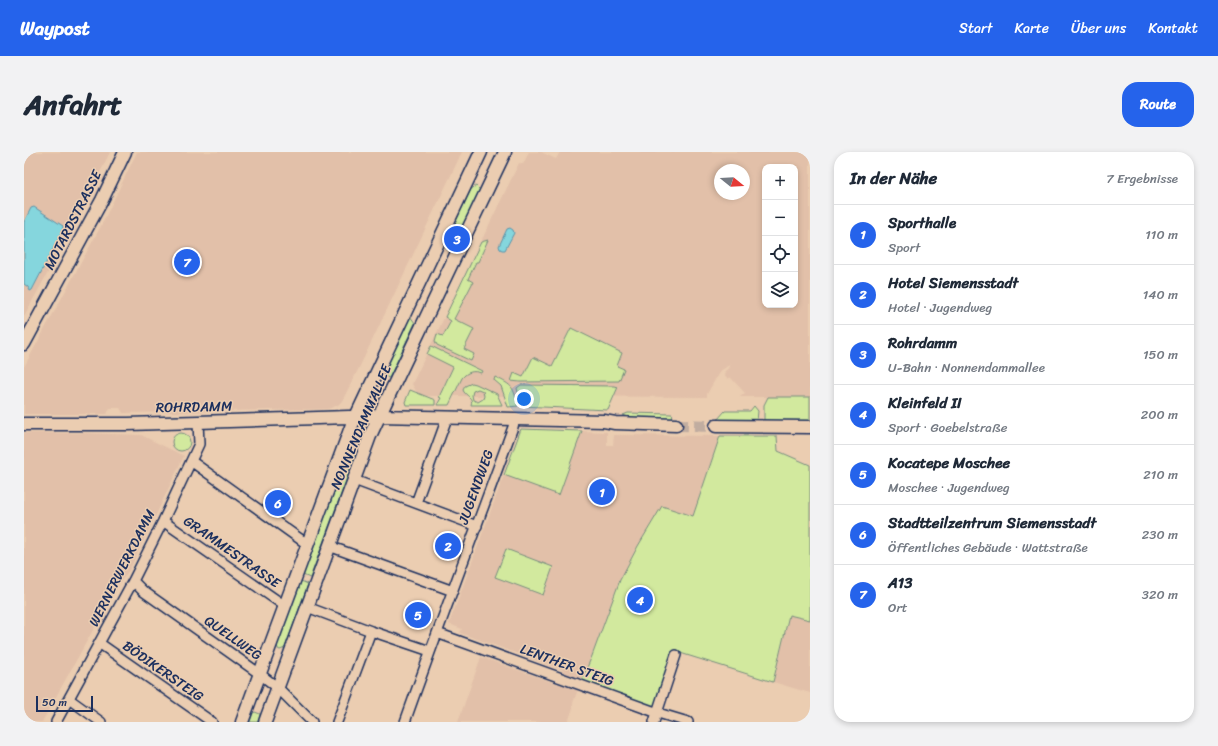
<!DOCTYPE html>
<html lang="de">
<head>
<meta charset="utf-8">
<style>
	body { margin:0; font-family:Sriracha,sans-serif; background:#f2f2f3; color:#1f2937 }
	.controls { position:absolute; right:12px; top:12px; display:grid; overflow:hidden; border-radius:8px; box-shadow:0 2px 6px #0003 }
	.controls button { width:36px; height:36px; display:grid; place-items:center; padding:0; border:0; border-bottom:1px solid #e0e1e3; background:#fff; color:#1f2937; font:20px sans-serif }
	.compass { position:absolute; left:690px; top:12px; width:36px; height:36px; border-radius:50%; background:#fff; box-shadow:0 2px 6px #0003; rotate:108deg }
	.scale { position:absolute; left:12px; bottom:10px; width:57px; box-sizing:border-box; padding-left:4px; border:2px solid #1b2f5e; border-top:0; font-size:11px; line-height:14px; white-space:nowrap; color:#1b2f5e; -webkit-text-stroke:3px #ebcdb1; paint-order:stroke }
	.you { position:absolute; left:500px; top:247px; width:14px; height:14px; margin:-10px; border:3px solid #fff; border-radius:50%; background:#1a73e8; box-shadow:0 0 0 6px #1a73e833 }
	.badge { display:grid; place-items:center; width:26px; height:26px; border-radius:50%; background:#2563eb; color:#fff; font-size:13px; font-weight:700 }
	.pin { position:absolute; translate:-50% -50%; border:2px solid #fff; box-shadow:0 1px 4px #0006 }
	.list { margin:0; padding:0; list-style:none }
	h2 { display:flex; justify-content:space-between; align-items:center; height:52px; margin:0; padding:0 16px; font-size:17px }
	h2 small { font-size:13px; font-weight:400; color:#747a83 }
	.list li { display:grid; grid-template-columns:26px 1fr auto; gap:12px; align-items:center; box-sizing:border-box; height:60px; padding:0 16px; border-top:1px solid #e0e1e3 }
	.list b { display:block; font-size:15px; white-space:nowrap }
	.list p { margin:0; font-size:13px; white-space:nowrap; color:#747a83 }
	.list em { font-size:13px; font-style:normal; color:#747a83 }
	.icon { flex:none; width:22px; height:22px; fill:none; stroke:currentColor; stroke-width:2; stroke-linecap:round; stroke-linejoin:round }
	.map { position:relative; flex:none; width:786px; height:570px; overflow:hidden; border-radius:16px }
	header { display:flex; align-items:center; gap:24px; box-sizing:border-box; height:56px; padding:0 20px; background:#2563eb; color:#fff }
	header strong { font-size:19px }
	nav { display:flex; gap:22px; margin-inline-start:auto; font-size:14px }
	.intro { display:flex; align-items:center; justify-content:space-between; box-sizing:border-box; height:96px; padding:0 24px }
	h1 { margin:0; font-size:28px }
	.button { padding:10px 18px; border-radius:16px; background:#2563eb; color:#fff; font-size:14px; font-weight:700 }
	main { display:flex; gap:24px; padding:0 24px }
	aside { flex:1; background:#fff; border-radius:16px; box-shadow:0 2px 6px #0003 }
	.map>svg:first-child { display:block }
</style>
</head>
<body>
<header>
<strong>Waypost</strong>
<nav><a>Start</a><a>Karte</a><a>Über uns</a><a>Kontakt</a></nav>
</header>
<div class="intro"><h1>Anfahrt</h1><a class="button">Route</a></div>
<main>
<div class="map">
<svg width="786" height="570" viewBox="0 0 786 570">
	<rect width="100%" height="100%" fill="#ebcdb1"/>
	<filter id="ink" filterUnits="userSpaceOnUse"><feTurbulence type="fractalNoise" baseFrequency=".025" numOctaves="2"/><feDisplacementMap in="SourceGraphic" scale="8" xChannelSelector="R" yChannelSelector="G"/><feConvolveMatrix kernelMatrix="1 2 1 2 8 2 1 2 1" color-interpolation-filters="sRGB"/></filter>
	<g filter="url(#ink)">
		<path fill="#e2c0a9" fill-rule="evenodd" d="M0,0H86L53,68L0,164Z
			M113,0H438L336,214L318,249L314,253L304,257L99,261L96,256H86L83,262H0V215L77,74Z
			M505,0H517L532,7L536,0H786V245H716L721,241L706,225L704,227L700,222L701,219L706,215L705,214L707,212L696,219L683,242V245L456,244H415V245L413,244H395L388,232L495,11L499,12ZM741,15H771V153H741ZM696,18H720V42H696Z
			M497,277L583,280V293H589L590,283L696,284L669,365L614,394L596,428L568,504L556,532L549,551V556L544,570H434L457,505L534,532L539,518L436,481L438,477L425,472Z
			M0,281H60L117,283L160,304L106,417L94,433L18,570H0Z
			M765,463L786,468V541L749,530Z"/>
		<path fill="#d2e99e" stroke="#768c7e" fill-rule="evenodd" d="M452,34L456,38L426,100L420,94L447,37Z
			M464,88L454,110H452L444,127L449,130L430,167L450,177L440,197L450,202L447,209L413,193L411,189L413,182L419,184L427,169L421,165L457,90Z
			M386,164L391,171L365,226L358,223Z
			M547,176L598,201L593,214L600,217L595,229L496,230L487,229L490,221L499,225L509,205L528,214Z
			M407,194L458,219L457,221C449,218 443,220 438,226L425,253H413L417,246L415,245L429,215L403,202Z
			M471,225C490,234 489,235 494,254L484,255L477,234L470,228Z
			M448,231L452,232L473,242L478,253H447C450,245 441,244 439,238L441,234ZM454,237L459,239L460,244L459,247L454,250L449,248L448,243L449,239Z
			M497,233L591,234L594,235L584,258L497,254L493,236Z
			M386,238L411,248V253H382L381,250Z
			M744,245H786V269H740V253Z
			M730,254L734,259L733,269L693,268L701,259H726Z
			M604,261L648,262L649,265L647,267L607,266L599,263Z
			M497,277L558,279L535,343L480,323Z
			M148 290a9 9 0 1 1 18 0a9 9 0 1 1-18 0Z
			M696,284H753L754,299L786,313V468L765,463L749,530L653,500L634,561L556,532L568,504L596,428L614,394L638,354L669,364Z
			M327,299L330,300L331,304L286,426L279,423L323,301Z
			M482,397L529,415L519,443L471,425Z
			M277,429L284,432L261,496L256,498L254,497L253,493Z
			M231,560L236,562L234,570H226L229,561Z"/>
		<path fill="#85d6dd" stroke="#5b93aa" d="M10,55L39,74V78L8,138L6,139L4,135L0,132V70L7,56Z
			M486,76L489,78L490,81L481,98H478L476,97L475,94L483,77Z"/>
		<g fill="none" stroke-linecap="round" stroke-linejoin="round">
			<path stroke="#c1ada0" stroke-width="12" stroke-dasharray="12 6" stroke-linecap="butt" d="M652,273L692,274"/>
			<defs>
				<path id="street" d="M167,309L283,392
					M330,328L453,374
					M392,351L423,266
					M139,369L261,454
					M305,394L429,439
					M109,429L119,439L236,522L254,536L288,570
					M283,455L347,479L406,499
					M413,481L634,561L664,570
					M75,491L188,570
					M45,547L77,570
					M32,570L109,429L139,369L175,292L174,270
					M313,570L347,479
					M381,570C416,471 453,373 489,275L491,266
					M630,570L652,503"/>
				<path id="secondary" d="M0,192L78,48L101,0
					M0,272H104L174,270L355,264L580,269L591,271L652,273
					M692,274L786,275
					M218,570L327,275L457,0
					M241,570L346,284L366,241L481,0"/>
			</defs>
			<use href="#street" stroke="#1b2f5e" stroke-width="12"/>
			<use href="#secondary" stroke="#1b2f5e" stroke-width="15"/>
			<use href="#street" stroke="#ebcdb1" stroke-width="9"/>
			<use href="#secondary" stroke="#ebcdb1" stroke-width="12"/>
		</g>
	</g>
	<g text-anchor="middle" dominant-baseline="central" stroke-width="3" stroke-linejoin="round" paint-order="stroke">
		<g font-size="14" fill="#1b2f5e" stroke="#ebcdb1">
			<text transform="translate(49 68) rotate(-63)">MOTARDSTRASSE</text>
			<text transform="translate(170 255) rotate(-1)">ROHRDAMM</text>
			<text transform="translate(337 275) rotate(-67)">NONNENDAMMALLEE</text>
			<text transform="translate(452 335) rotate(-70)">JUGENDWEG</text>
			<text transform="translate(208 400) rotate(35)">GRAMMESTRASSE</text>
			<text transform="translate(98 416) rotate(-63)">WERNERWERKDAMM</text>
			<text transform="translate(209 486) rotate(35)">QUELLWEG</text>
			<text transform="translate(543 513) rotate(20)">LENTHER STEIG</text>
			<text transform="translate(139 519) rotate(35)">BÖDIKERSTEIG</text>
		</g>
	</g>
</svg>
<div class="controls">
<button>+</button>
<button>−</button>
<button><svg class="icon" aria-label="locate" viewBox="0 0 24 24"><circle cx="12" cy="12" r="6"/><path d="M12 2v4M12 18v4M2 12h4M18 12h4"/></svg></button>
<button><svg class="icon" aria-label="layers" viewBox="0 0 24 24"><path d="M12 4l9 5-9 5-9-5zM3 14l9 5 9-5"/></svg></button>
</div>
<svg class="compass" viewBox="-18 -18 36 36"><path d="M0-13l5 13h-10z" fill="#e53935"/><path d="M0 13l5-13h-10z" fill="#747a83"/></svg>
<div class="scale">50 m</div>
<div class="you"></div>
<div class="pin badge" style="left:578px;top:340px">1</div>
<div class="pin badge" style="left:424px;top:394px">2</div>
<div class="pin badge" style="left:433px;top:87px">3</div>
<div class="pin badge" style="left:616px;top:448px">4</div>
<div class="pin badge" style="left:394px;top:463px">5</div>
<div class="pin badge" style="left:254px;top:351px">6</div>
<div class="pin badge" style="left:163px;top:110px">7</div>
</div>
<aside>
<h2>In der Nähe<small>7 Ergebnisse</small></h2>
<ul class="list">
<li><span class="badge">1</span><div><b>Sporthalle</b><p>Sport</p></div><em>110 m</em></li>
<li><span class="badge">2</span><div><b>Hotel Siemensstadt</b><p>Hotel · Jugendweg</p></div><em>140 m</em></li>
<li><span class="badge">3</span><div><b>Rohrdamm</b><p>U-Bahn · Nonnendammallee</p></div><em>150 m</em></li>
<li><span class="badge">4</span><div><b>Kleinfeld II</b><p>Sport · Goebelstraße</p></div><em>200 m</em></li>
<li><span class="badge">5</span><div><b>Kocatepe Moschee</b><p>Moschee · Jugendweg</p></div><em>210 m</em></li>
<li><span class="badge">6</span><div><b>Stadtteilzentrum Siemensstadt</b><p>Öffentliches Gebäude · Wattstraße</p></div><em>230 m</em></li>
<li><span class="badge">7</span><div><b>A13</b><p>Ort</p></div><em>320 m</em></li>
</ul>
</aside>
</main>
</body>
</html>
